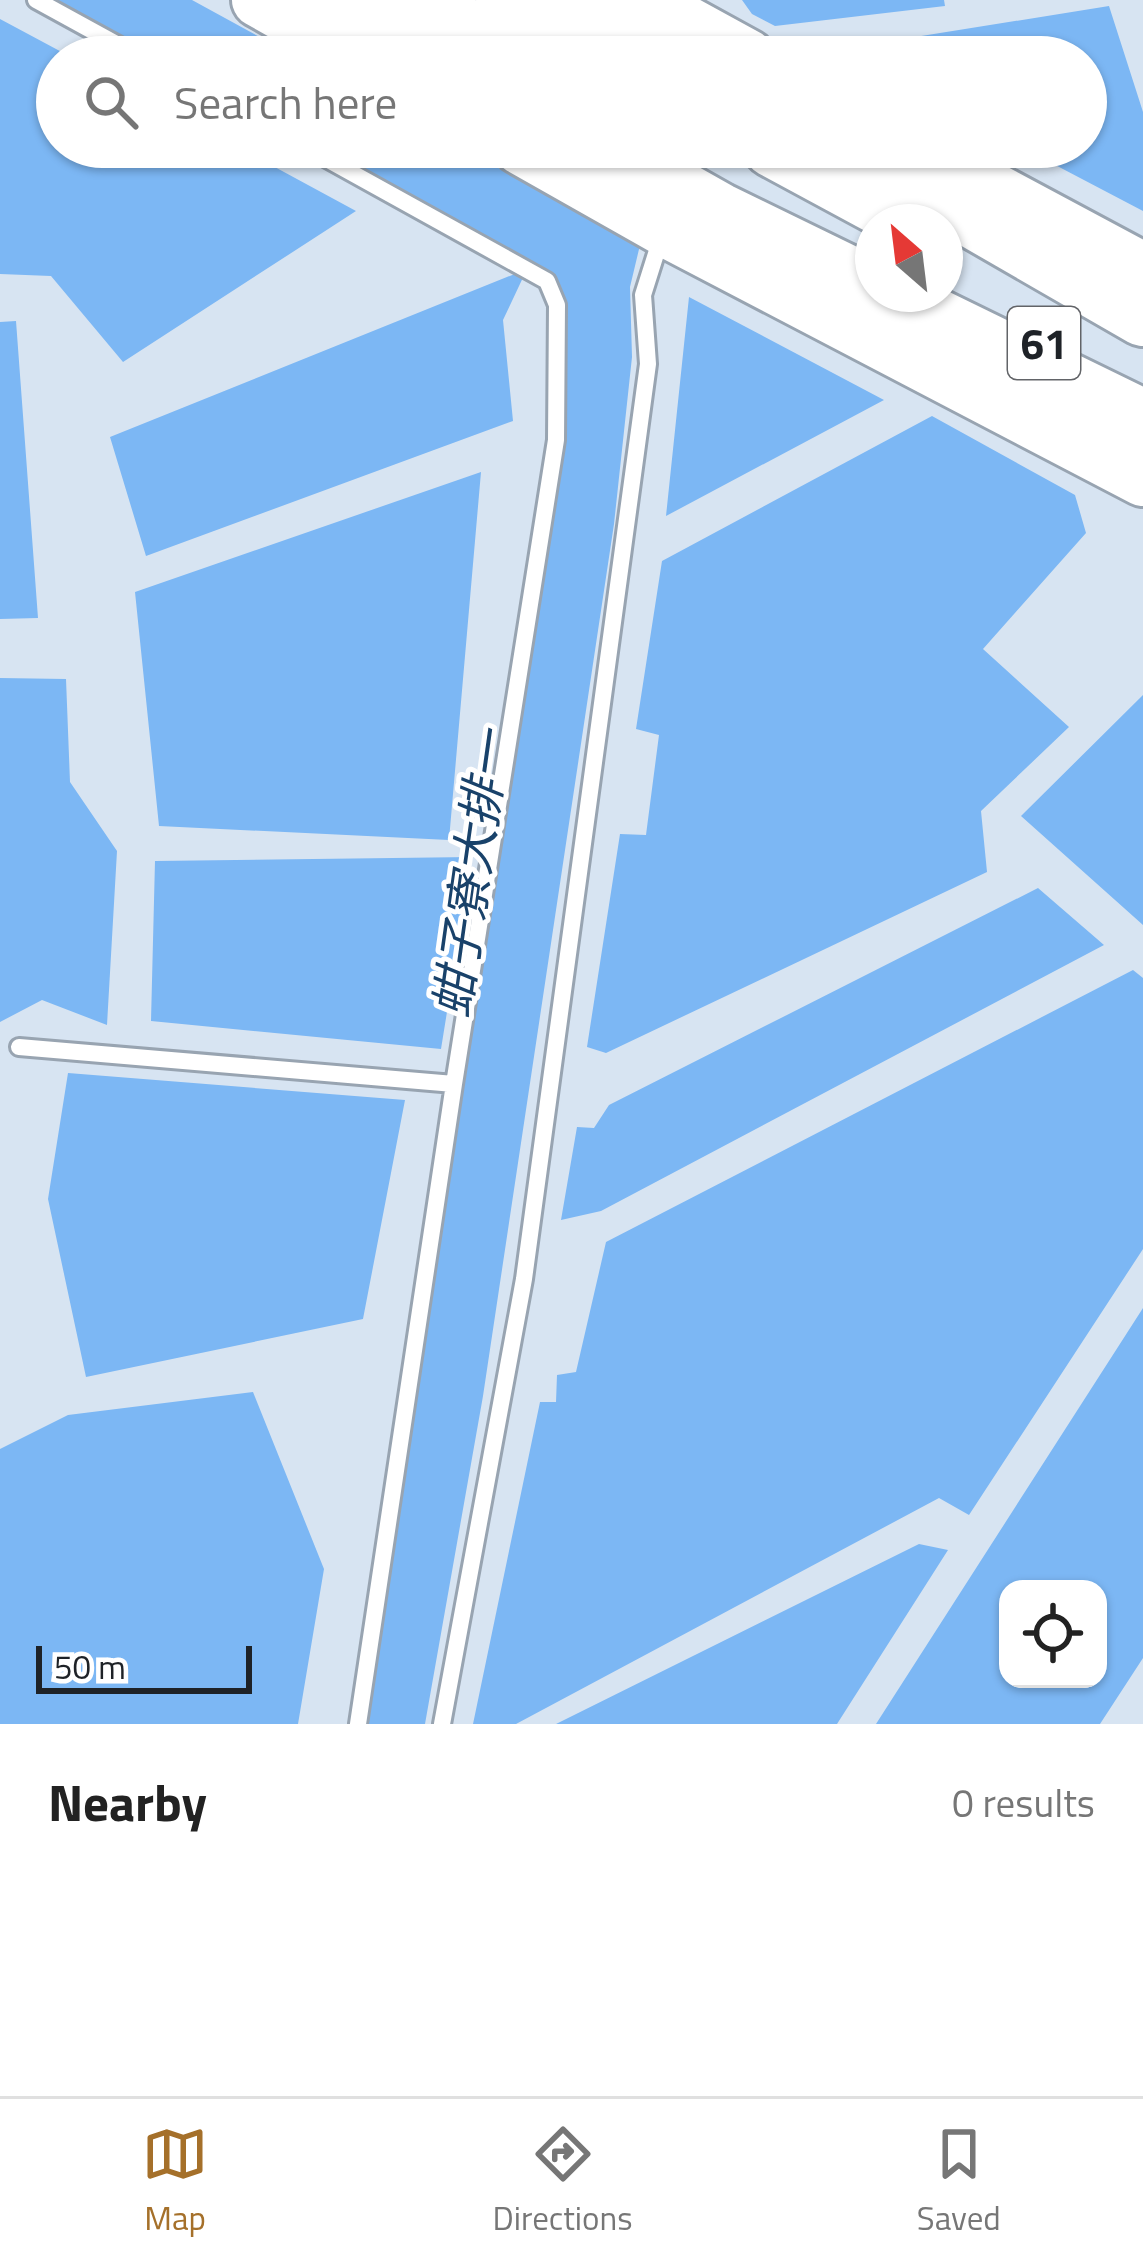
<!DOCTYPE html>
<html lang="en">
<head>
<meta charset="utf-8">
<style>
	body { margin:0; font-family:"Titillium Web","Noto Sans TC",sans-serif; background:#f6f6f6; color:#222 }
	.controls { position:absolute; right:36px; bottom:36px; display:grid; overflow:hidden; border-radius:24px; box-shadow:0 3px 9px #0004 }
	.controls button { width:108px; height:108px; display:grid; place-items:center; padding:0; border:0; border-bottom:3px solid #e0e0e0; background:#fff; color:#222; font:60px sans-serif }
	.compass { position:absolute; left:855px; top:204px; width:108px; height:108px; border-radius:50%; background:#fff; box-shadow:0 3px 9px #0004; rotate:332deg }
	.scale { position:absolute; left:36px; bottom:30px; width:216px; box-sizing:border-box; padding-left:12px; border:6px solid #1e2227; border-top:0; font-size:33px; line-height:42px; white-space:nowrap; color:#1e2227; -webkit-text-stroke:9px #fff; paint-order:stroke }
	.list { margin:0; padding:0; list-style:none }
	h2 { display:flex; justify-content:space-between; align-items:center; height:156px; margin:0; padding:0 48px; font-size:51px }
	h2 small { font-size:39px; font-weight:400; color:#767676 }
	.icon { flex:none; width:66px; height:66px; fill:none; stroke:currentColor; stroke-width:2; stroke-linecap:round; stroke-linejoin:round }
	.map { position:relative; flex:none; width:1143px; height:1724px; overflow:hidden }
	.search { position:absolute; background:#fff; box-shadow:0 3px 9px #0004; left:36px; right:36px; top:36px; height:132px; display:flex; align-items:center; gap:30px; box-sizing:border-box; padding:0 42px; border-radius:66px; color:#767676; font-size:45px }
	.sheet { height:372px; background:#fff }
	nav { display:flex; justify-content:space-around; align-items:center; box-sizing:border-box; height:168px; border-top:3px solid #e0e0e0; background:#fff; font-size:33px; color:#767676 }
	nav a { display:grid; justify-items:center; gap:6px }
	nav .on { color:#a5702a }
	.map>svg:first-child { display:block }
</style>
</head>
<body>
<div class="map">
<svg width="1143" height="1724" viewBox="0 0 1143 1724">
	<rect width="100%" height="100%" fill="#d7e4f2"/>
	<path fill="#7cb7f4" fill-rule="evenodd" d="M49,0H192L296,57H154Z
		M742,0H944L945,6L775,26L752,14Z
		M1109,6L1143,112V211L1021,147H1086V57H847L834,50Z
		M0,19L71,57H57V147H238L356,211L123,362L51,276L0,274Z
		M318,147H460L640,245L630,287L632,357L614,524L483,1396L425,1724H356L567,400L557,278Z
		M527,269L503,320L513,421L146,556L110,437Z
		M689,297L884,400L666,516Z
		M16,321L38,618L0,619V322Z
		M932,416L1075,495L1086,533L983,649L1069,727L981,811L987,872L606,1053L587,1047L620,834L646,835L659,735L636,729L662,561Z
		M481,472L449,840L159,826L135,592Z
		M0,678L66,679L70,782L117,851L107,1025L42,1000L0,1022Z
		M1143,695V925L1021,816Z
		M472,857L441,1049L151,1021L155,861Z
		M1038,888L1104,945L601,1211L561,1220L577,1127L594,1128L609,1105Z
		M1133,970L1143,978V1249L969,1515L939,1498L516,1724H473L540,1402H556L557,1375L576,1372L606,1242Z
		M68,1073L405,1100L363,1319L86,1377L48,1199Z
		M1143,1308V1658L1100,1724H876ZM1008,1589H1098V1679H1008Z
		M253,1392L324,1569L298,1724H0V1449L68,1415Z
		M919,1544L948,1550L837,1724H556Z"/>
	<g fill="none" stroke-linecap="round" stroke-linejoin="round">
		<defs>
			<path id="lane" d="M36,0L140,57
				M305,147L547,281L557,305L556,440L454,1084L358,1724
				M19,1047L454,1084
				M442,1724L524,1279L648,364L643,295L661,238"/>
			<path id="primary" d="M259,0L360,57
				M655,6L748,57
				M520,147L672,233L1143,479
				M913,147L1143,270"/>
			<path id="highway" d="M335,0L441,57
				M413,0L517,57
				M506,0L609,57
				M585,0L692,57
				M602,147L719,213L873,288
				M773,147L886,208
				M850,147L1143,316
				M885,294L1143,420"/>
		</defs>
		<use href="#lane" stroke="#98a4b1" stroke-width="22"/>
		<use href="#primary" stroke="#98a4b1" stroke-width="60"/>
		<use href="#highway" stroke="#98a4b1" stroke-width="66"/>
		<use href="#lane" stroke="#fff" stroke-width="16"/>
		<use href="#primary" stroke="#fff" stroke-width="54"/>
		<use href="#highway" stroke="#fff" stroke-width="60"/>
	</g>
	<g text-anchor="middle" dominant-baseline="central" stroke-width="10" stroke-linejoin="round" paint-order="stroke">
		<rect fill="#fff" stroke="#626468" stroke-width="3" x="1008" y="307" width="72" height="72" rx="9"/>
		<g font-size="42" font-weight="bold" fill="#1e2227">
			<text x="1044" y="343">61</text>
		</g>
		<g font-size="48" font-style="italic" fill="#19426a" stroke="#fff">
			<text transform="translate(471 874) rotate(-82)">蚶子寮大排一</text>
		</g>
	</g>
</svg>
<div class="controls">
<button><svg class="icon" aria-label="locate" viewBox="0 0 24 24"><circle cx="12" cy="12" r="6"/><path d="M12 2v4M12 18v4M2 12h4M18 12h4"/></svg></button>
</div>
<svg class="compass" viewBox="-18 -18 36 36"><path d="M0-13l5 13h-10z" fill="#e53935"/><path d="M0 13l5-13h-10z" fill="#767676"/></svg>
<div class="scale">50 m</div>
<div class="search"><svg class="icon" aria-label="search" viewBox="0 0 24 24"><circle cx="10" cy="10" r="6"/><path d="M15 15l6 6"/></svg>Search here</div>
</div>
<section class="sheet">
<h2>Nearby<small>0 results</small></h2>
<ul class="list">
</ul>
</section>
<nav>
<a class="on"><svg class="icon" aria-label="map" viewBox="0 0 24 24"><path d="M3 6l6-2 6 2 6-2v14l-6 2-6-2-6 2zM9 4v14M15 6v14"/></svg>Map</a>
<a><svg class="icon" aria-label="directions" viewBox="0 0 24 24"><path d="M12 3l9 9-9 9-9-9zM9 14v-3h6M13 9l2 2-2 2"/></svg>Directions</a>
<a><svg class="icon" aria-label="saved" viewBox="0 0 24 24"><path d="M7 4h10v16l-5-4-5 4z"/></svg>Saved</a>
</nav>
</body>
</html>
